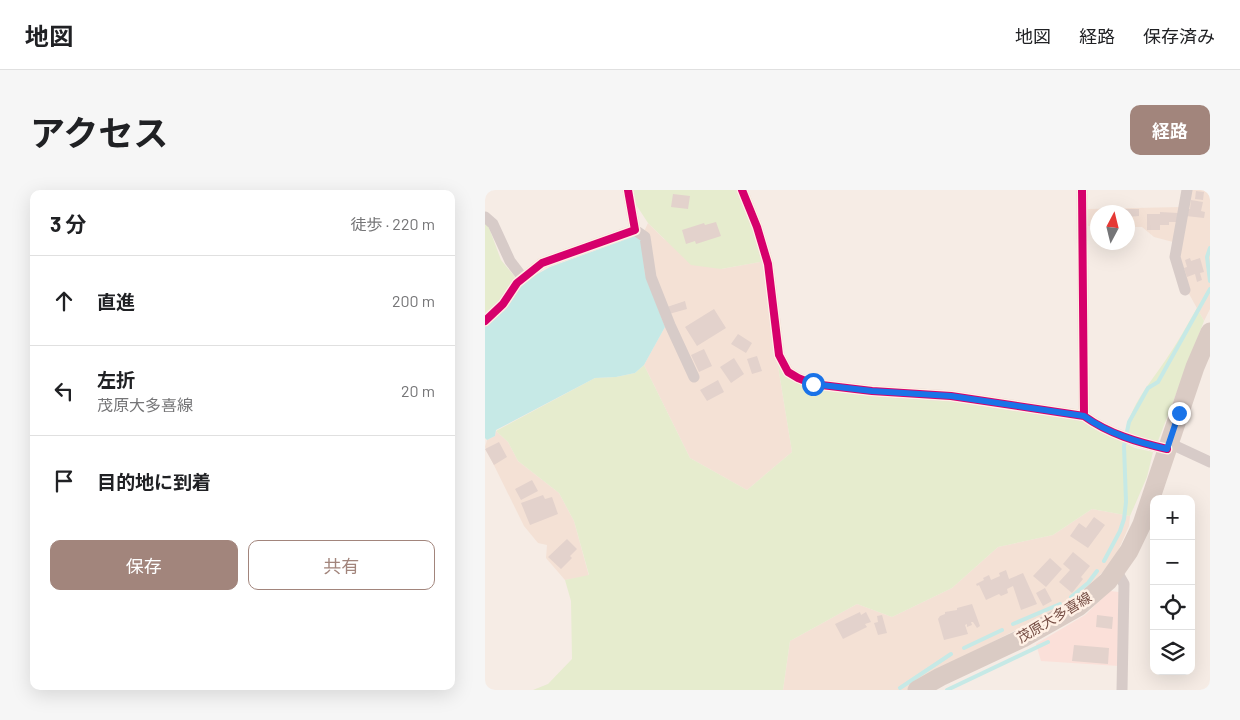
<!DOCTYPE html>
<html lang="ja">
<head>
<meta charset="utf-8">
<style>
	body { margin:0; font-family:Barlow,"Noto Sans JP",sans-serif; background:#f6f6f6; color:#202124 }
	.controls { position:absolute; right:15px; bottom:15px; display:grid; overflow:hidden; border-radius:10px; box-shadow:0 5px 20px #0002 }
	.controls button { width:45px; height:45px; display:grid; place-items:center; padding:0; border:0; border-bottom:1px solid #e0e0e0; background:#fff; color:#202124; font:25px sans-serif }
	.compass { position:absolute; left:605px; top:15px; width:45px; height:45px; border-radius:50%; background:#fff; box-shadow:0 5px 20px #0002; rotate:7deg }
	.stop { position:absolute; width:15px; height:15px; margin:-11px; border:4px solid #1a73e8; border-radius:50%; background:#fff }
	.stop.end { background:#1a73e8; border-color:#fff; box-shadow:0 1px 5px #0008 }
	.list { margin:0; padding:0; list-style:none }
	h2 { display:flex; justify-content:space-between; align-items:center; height:65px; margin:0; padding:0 20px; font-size:21px }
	h2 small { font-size:16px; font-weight:400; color:#757577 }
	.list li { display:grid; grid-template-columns:32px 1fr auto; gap:15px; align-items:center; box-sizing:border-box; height:90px; padding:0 20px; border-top:1px solid #e0e0e0 }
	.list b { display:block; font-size:19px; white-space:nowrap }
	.list p { margin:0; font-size:16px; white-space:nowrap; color:#757577 }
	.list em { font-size:16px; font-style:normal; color:#757577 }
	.actions { display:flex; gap:10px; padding:15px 20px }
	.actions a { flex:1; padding:11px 0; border:1px solid #a2857c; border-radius:10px; text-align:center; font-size:18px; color:#a2857c }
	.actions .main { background:#a2857c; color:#fff }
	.icon { flex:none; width:28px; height:28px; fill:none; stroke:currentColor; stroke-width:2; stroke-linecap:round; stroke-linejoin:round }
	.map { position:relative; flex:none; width:725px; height:500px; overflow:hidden; border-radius:10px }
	header { display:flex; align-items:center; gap:30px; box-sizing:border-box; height:70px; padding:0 25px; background:#fff; border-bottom:1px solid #e0e0e0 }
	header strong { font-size:24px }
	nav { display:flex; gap:28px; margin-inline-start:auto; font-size:18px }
	.intro { display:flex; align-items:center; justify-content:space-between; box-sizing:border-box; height:120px; padding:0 30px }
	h1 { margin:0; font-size:35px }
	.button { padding:12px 22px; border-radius:10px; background:#a2857c; color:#fff; font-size:18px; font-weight:700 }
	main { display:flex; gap:30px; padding:0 30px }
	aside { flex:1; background:#fff; border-radius:10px; box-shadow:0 5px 20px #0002 }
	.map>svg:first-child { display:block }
</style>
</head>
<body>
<header>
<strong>地図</strong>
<nav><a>地図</a><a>経路</a><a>保存済み</a></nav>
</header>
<div class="intro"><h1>アクセス</h1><a class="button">経路</a></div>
<main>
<aside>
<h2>3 分<small>徒歩 · 220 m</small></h2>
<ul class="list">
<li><svg class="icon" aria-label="ahead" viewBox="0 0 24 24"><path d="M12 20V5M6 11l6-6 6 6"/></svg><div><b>直進</b></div><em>200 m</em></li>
<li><svg class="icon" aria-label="left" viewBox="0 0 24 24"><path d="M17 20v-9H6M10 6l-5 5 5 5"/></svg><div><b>左折</b><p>茂原大多喜線</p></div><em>20 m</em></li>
<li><svg class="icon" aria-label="arrive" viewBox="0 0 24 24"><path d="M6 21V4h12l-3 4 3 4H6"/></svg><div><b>目的地に到着</b></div></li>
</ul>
<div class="actions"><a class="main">保存</a><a>共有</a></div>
</aside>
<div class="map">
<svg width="725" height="500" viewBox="0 0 725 500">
	<rect width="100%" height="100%" fill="#f6ece5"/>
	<path fill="#f4e1d5" d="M704,0H725V119L719,131L703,102L693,69Z
		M697,17L688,52L669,47L657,37H643L642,22H612V36H603L602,19Z
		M163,33L179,49L236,79L280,71L292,170L307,262L262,300L205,268L159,175L180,137L160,84L156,48Z
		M11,241L23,252L33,271L74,303L89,331L104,386L80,390L61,368L62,355L53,353L39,336L0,257L2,250L10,246Z
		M607,319L645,326L644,336L633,361L623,376L613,387L585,411L529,441L456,478L422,500H298L305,451L372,414L407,427L467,398L513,357L568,345Z"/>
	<path fill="#fbe0d9" d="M625,401L634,402V476L556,471L551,454L600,425Z"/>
	<path fill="#e6ecce" d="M147,0H254L280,71L236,79L206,75L163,33L148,10Z
		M0,33L3,35L16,70L30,87L16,109L0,123Z
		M712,118L719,131L673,251L667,252L640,245C645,215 666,192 682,168C693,152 702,135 712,118Z
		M292,170L302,185L459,209L593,227L616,242L650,258L668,262L662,287L645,326L607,319L568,345L513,357L467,398L407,427L372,414L305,451L298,500H48L63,494L87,469L86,411L80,390L104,385L89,331L74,303L33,271L23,252L11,241L110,188L131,187L150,183L159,175L205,268L262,300L307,262Z"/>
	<path fill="#c6e9e6" d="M153,45L156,48L160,84L180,137L159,175L150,183L131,187L110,188L11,240L10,246L2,250L0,248V137L20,120L34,97L49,86L65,77Z"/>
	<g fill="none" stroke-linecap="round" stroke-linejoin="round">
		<path stroke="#c6e9e6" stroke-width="4" d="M725,58L722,67L725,91
			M619,371L635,341L639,329L641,312L639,256L644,232L663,198L673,192L725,99
			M586,407L603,393L612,381
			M528,434L575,414
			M479,458L517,440
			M415,498L466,464
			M462,500L563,452"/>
	</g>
	<path fill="#e3d2cc" d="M711,1L719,2L718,10L710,9Z
		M188,4L205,6L203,19L186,17Z
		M706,10L718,12L716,21L720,22L719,28L701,26L703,19H705Z
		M638,19H654V26L642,27V22H638Z
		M675,22L693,23V32H684V35H675V40H662V24H675Z
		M231,32L236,46L211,54L210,51L201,54L197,40L219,33L220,35Z
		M705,68L706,71L715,68L719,82L715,83L717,90L712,92L710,84L702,87L699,78L702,77L700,70Z
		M200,111L202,119L184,124L182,117Z
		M229,119L241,138L212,156L200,137Z
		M253,144L267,153L261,163L246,154Z
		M219,159L227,176L214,182L206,165Z
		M272,166L277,181L267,184L262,169Z
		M249,168L259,184L246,193L235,177Z
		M233,190L239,202L222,211L215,200Z
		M14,252L22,267L9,275L0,259Z
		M47,290L53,301L36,310L30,299Z
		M58,305L60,309L67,307L73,324L45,335L36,313Z
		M609,327L620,335L603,358L585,346L594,333L601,338Z
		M82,349L92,359L85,366L87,368L76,379L63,367Z
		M588,362L605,376L596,387L598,389L587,403L574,392L585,380L578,374Z
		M565,368L577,379L561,397L548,386Z
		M521,380L524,389L538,383L552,414L536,420L528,396L522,399L523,403L516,406L514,404L501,410L494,395L492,396L491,394L499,390L498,388L504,385L506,390L515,386L514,383Z
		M560,398L567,411L558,416L551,403Z
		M487,414L495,436L492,438L488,432H486L487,435L482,437V434L480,435L483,444L459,450L453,429L455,426L460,424V422L472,420V418Z
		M375,422L376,425L381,422L386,432L380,434L382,437L358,449L350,434Z
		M397,425L402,443L393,445L389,433L393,432L392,426Z
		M612,425L628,427L627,439L611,437Z
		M589,455L624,458L623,474L587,471Z"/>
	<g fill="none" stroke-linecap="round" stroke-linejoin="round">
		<path stroke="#d7cbc8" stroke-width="11" d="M257,0L272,37L283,74L294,165L303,182L313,188L328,194L387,201L466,206L599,226C624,244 652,252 682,259
			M597,0L599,226
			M0,27L8,34L25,71L38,88
			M150,40L160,47L166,87L185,135L209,187
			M700,100L690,67L702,0
			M0,131L18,114L32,93L57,73L150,40L143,0
			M684,253L725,272
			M631,380L639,394L637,500"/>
		<path stroke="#dacbc4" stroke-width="19" d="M432,500L455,487L538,448L593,417L623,391L644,361L657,334L710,177L725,142"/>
		<defs>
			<path id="cycleway" d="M257,0L272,37L283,74L294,165L303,182L313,188L328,194L387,201L466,206L599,226C624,244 652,252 682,259
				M597,0L599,226
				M0,131L18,114L32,93L57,73L150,40L143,0"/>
		</defs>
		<use href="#cycleway" stroke="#fff0e5" stroke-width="11"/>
		<use href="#cycleway" stroke="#d6006c" stroke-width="8"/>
	</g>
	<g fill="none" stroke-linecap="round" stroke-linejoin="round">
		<path stroke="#1a73e8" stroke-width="6" d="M328,194L387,201L466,206L599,226C624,244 652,252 682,259L694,223"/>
	</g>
	<g text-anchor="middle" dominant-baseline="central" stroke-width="5" stroke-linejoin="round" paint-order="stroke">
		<g font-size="14" fill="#754d44" stroke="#fff0e5">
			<text transform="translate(569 427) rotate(-31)">茂原大多喜線</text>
		</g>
	</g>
</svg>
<div class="controls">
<button>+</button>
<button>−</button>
<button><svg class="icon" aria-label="locate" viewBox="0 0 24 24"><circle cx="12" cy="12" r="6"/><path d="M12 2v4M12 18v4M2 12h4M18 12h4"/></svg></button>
<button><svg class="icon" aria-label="layers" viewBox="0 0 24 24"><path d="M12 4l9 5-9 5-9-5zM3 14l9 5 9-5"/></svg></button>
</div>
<svg class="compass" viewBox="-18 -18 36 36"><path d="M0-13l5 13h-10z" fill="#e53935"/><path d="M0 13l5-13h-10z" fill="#757577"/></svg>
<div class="stop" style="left:328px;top:194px"></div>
<div class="stop end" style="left:694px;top:223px"></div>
</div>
</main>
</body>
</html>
